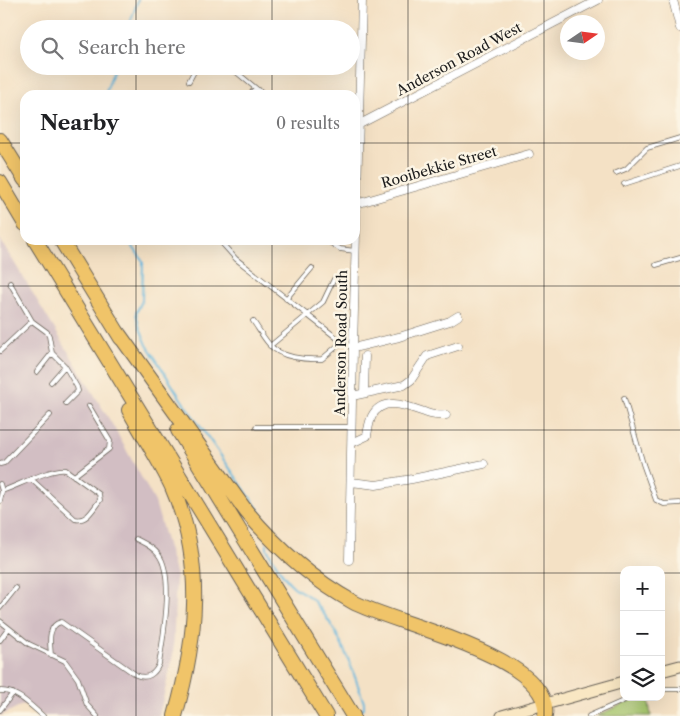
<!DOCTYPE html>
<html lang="en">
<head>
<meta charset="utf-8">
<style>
	body { margin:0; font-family:"Libre Caslon Text",serif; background:#f6f6f6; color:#202124 }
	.controls { position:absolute; right:15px; bottom:15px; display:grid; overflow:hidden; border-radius:10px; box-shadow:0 5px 20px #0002 }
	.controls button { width:45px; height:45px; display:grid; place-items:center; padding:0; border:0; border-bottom:1px solid #e0e0e0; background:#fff; color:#202124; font:25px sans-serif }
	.compass { position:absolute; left:560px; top:15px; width:45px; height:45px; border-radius:50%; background:#fff; box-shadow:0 5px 20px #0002; rotate:77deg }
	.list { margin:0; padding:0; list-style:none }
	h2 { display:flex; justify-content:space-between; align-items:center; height:65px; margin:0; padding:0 20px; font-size:21px }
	h2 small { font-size:16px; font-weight:400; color:#757577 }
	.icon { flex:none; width:28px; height:28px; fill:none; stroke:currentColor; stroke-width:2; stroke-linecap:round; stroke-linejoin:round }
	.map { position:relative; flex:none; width:680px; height:716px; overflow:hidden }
	.search { position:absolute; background:#fff; box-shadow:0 5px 20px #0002; left:20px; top:20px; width:340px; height:55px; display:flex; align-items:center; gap:12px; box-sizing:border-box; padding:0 18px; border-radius:28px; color:#757577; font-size:19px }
	.panel { position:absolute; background:#fff; box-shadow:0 5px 20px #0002; left:20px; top:90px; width:340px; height:155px; border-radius:15px }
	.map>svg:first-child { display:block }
</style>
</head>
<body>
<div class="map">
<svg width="680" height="716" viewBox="0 0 680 716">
	<rect width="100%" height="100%" fill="#fcf5e5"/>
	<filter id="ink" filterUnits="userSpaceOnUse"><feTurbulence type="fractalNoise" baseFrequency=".02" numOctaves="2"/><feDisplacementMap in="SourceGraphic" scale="10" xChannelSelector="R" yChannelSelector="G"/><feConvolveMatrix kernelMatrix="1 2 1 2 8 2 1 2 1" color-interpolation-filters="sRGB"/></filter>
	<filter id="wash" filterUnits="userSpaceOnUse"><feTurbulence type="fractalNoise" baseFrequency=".0096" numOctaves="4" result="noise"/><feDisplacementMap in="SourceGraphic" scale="20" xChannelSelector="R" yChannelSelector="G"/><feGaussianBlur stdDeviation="1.12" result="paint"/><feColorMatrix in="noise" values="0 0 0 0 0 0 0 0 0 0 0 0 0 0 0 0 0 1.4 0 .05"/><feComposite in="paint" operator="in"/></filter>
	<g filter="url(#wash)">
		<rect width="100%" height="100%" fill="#f4e1c5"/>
		<path fill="#d2bec3" d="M0,239L112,424L155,502L176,576L173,655L159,716H43L26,703L0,716Z"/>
		<path fill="#a9c870" stroke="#627246" d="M638,697H648L651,716H597Z"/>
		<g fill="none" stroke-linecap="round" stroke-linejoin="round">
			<path stroke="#60b6dd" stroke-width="2" d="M128,29L138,0
				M105,95L115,66
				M128,240L143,261L142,301L136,313L139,326L147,345L181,399L257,507L267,525
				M267,544V549C275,562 282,577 294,587C300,592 307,594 313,600C339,629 352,667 364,703V708L360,710"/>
		</g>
	</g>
	<g filter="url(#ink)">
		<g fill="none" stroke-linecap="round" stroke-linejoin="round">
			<defs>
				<path id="lane" d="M229,66L264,95
					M189,81L197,66
					M250,95L253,91L259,90
					M616,173L626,169L647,148L680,138
					M624,184L680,166
					M219,240L236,259L342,342L353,348
					M326,240L340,249L355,251
					M656,265L680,258
					M10,283L32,321L47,332L49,336L52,353L65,366L77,387L78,391L66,403
					M286,299L312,268
					M253,321C258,328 263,337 269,344C280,358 306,360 322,359L342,342
					M270,346L323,302L334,279
					M0,351L32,321
					M37,372L52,353
					M51,382L65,366
					M624,398L643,464L656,500L664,504L680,503
					M256,427H351
					M0,464L4,463L50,415
					M74,476L109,449L110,441L89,406
					M0,484L2,491L0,501
					M2,491C17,486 53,467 66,470L99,494L100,500C93,509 87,522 75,519L31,479
					M0,608L16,588
					M0,621L29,644L65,661L78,679L87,705L97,716
					M0,640L9,628
					M51,655C50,644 47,625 61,622L136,675C147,680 155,674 159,664C163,638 175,575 158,554C152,546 144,543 136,539
					M661,689H680
					M0,691C17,690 31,706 43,716
					M0,710L13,693
					M589,716L632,697"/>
				<path id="street" d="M673,0L680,28
					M358,125L598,0
					M356,204L529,154
					M353,348L399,337L450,321L458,316
					M364,393L365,356
					M352,396L404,385L411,380L427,356L458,346
					M352,443L367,436C368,429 369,422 372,416C384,393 413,409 430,414C436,416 441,415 446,415
					M351,482L376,485L412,479L484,464
					M349,560L353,348L362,0"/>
				<path id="secondary" d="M661,671L680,666
					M502,716L624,682"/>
				<path id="highway" d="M0,140L25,180
					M0,182L25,224
					M35,240L326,716
					M61,240L121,338
					M116,330L246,511C277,548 311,579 353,602C393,624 554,656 545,716
					M129,410C143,436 160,461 172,487C205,563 197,639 175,716
					M178,430L353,716"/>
			</defs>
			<use href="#lane" stroke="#686157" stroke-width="5.5"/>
			<use href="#street" stroke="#686157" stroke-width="9"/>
			<use href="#secondary" stroke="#686157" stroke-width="13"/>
			<use href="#highway" stroke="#686157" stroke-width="16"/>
			<use href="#lane" stroke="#fff" stroke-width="4"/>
			<use href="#street" stroke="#fff" stroke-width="8"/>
			<use href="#secondary" stroke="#f9e7c3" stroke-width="11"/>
			<use href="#highway" stroke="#f0c469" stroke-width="14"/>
		</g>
	</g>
	<path fill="none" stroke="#1c1c1c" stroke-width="1" stroke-opacity="0.55" d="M136,0V29M272,0V29M408,0V716M544,0V716M136,66V95M272,66V95M0,143H25M355,143H680M136,240V716M272,240V716M0,286H680M0,430H680M0,573H624M661,573H680"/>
	<g text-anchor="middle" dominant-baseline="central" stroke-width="5" stroke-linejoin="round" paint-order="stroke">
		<g font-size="14" fill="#1c1c1c" stroke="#fcf5e5">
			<text transform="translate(459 59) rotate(-28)">Anderson Road West</text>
			<text transform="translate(439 167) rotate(-16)">Rooibekkie Street</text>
			<text transform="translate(341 343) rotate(-89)">Anderson Road South</text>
		</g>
	</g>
</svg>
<div class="controls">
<button>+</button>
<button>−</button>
<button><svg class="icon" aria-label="layers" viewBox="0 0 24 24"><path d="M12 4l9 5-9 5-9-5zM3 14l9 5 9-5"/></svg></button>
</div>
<svg class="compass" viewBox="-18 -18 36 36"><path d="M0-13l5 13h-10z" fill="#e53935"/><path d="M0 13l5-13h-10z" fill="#757577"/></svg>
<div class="search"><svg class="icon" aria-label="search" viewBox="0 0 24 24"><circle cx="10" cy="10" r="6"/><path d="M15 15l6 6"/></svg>Search here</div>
<section class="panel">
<h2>Nearby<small>0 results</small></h2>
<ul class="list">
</ul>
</section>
</div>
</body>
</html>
